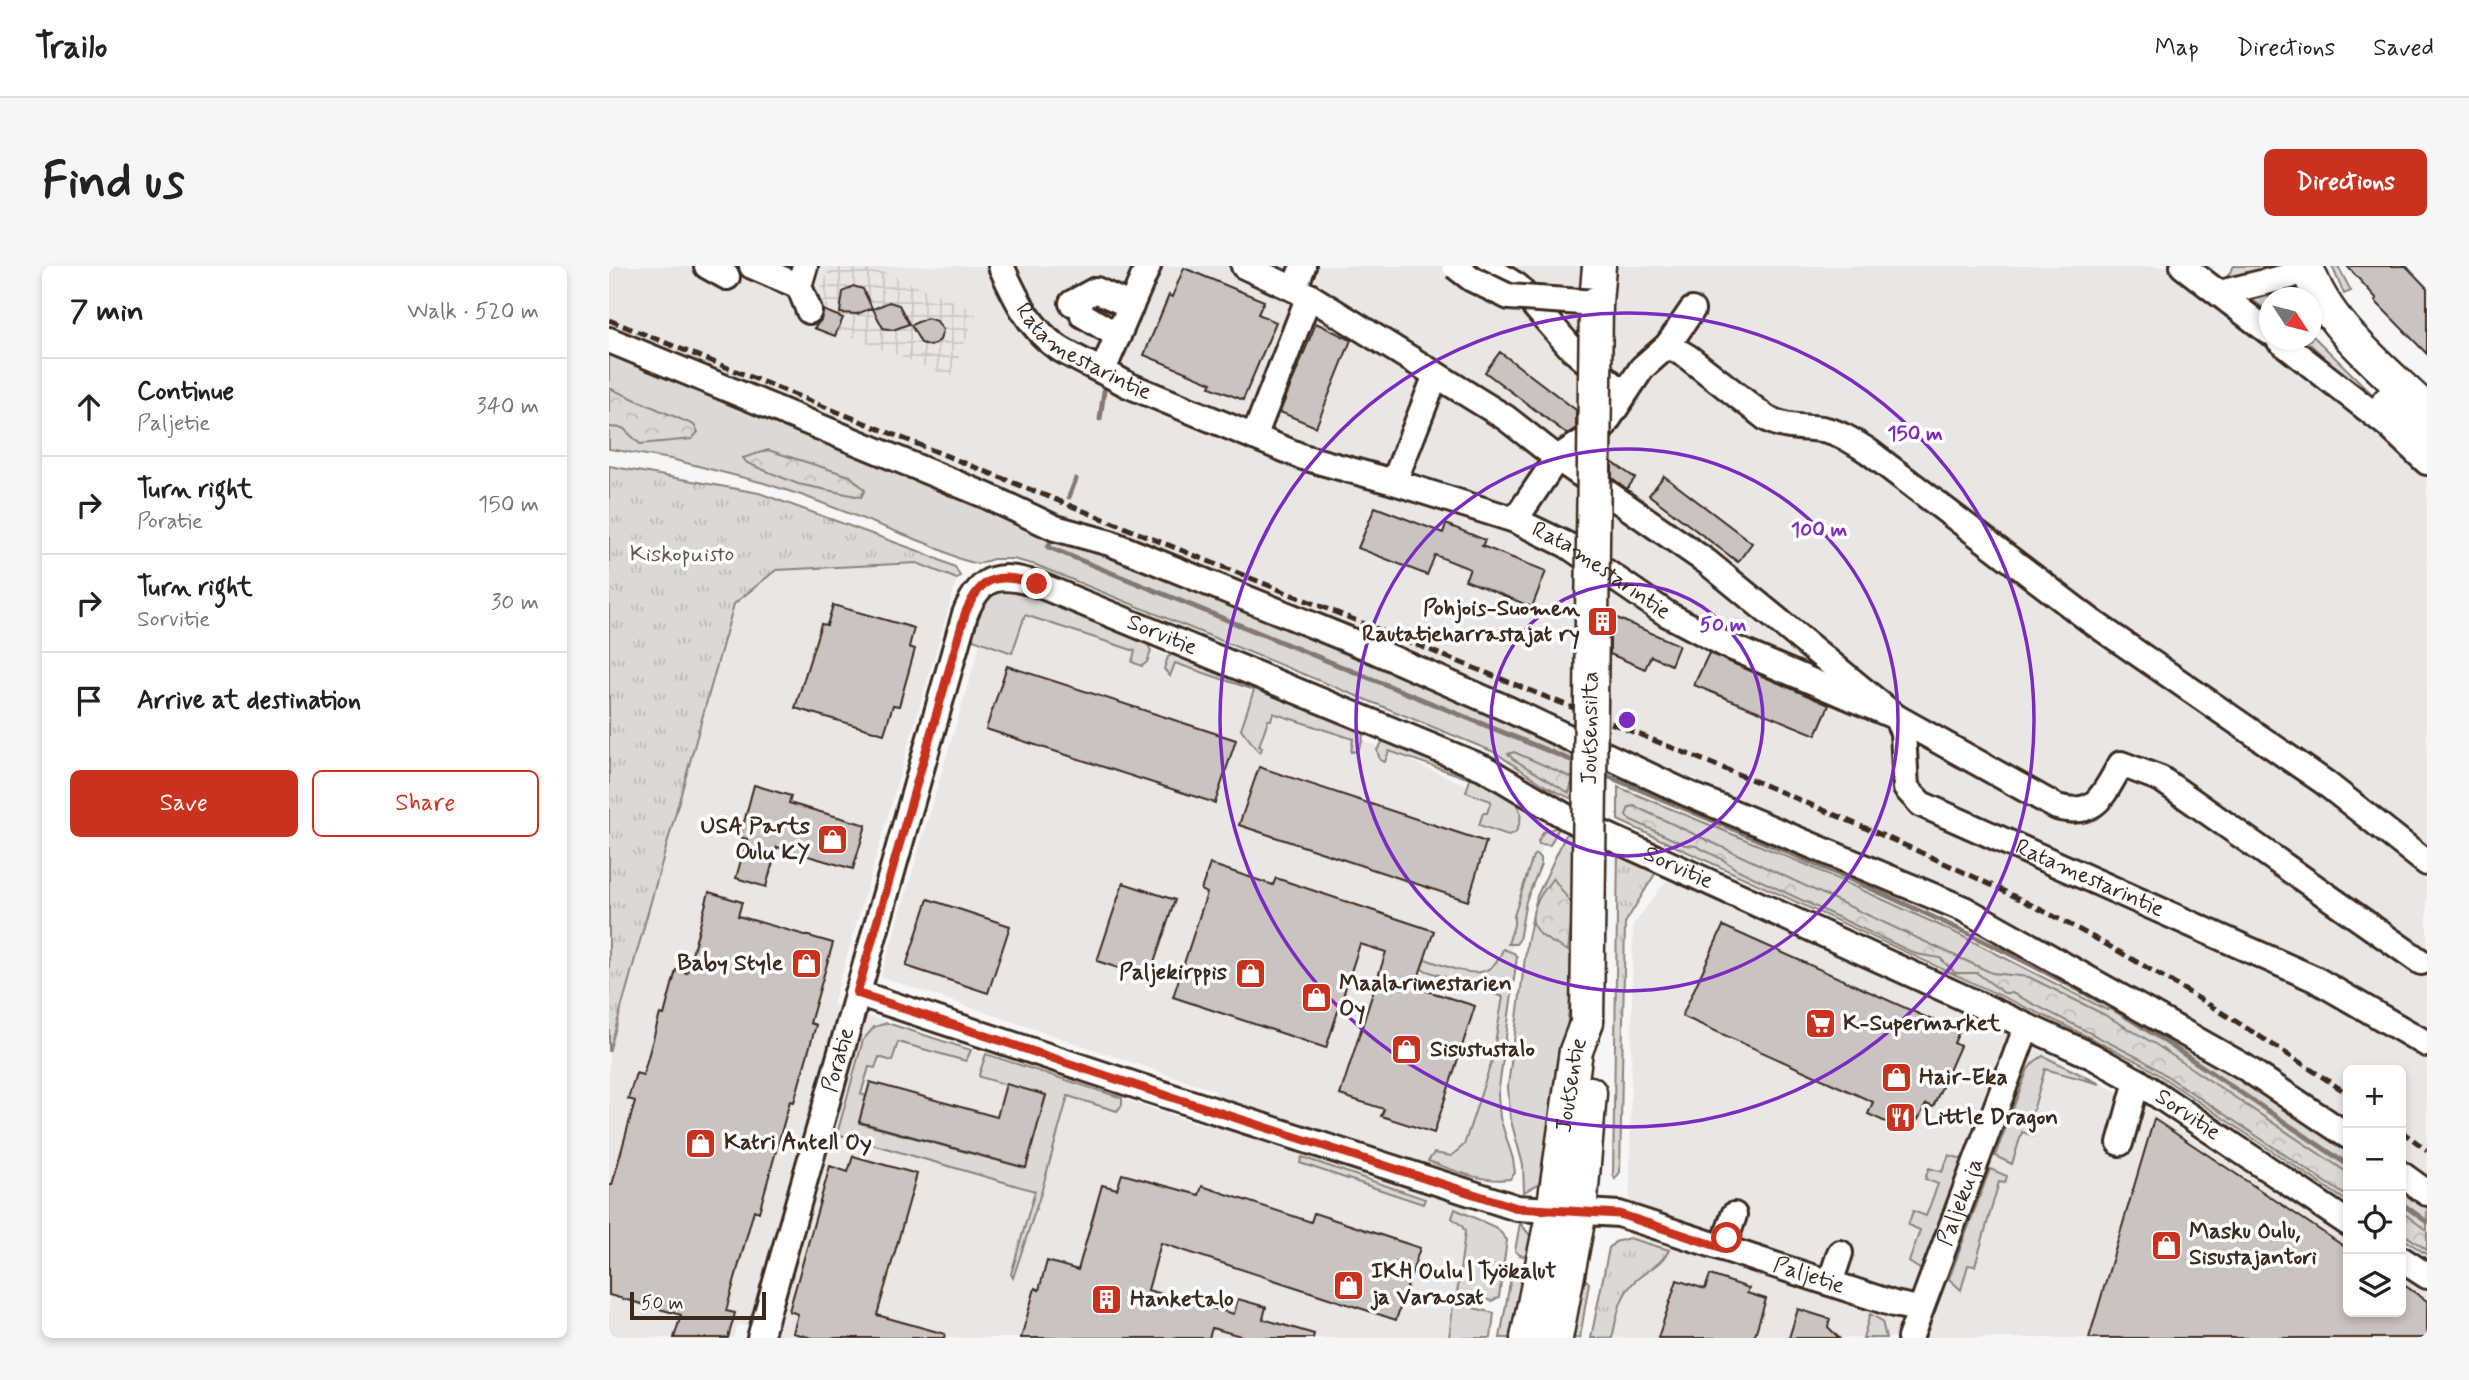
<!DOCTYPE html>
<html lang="en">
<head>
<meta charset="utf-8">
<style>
	body { margin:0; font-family:Mynerve,sans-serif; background:#f6f6f6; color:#222 }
	.controls { position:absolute; right:21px; bottom:21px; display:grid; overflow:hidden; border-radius:10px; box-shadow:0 4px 10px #0003 }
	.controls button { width:63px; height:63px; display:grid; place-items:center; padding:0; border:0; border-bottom:2px solid #e0e0e0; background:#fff; color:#222; font:35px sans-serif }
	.compass { position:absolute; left:1650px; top:21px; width:63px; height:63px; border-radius:50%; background:#fff; box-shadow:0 4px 10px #0003; rotate:126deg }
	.scale { position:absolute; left:21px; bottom:18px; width:136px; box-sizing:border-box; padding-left:7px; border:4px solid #3b2a1e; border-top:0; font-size:19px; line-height:24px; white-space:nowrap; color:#3b2a1e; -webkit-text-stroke:5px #fff; paint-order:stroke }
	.stop { position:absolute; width:21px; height:21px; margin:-16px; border:5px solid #c8321e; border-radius:50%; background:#fff }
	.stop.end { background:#c8321e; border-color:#fff; box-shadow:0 2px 7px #0008 }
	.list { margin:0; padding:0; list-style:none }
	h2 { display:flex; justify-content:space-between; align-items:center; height:91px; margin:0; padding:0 28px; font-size:30px }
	h2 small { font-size:23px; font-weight:400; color:#767676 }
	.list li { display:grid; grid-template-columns:46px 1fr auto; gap:21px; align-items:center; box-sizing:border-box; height:98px; padding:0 28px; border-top:2px solid #e0e0e0 }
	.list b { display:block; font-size:26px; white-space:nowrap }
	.list p { margin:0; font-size:23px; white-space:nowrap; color:#767676 }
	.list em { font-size:23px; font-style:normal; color:#767676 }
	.actions { display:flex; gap:14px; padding:21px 28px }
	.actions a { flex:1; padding:16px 0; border:2px solid #c8321e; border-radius:10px; text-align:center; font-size:24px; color:#c8321e }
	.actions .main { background:#c8321e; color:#fff }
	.icon { flex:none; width:38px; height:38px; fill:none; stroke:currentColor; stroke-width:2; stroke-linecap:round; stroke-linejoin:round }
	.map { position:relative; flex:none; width:1818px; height:1072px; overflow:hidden; border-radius:10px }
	header { display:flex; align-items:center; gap:42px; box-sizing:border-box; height:98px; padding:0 35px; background:#fff; border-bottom:2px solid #e0e0e0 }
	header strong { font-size:33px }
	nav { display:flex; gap:38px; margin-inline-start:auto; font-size:24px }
	.intro { display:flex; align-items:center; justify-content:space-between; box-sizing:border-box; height:168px; padding:0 42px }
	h1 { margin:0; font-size:49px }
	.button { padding:18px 32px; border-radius:10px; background:#c8321e; color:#fff; font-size:24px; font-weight:700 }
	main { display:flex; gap:42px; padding:0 42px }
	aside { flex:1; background:#fff; border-radius:10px; box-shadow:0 4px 10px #0003 }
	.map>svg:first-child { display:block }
</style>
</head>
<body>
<header>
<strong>Trailo</strong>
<nav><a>Map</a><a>Directions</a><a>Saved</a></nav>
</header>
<div class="intro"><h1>Find us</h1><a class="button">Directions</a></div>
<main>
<aside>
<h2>7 min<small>Walk · 520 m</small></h2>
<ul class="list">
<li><svg class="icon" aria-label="ahead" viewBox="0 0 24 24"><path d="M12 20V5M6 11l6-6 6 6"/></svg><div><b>Continue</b><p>Paljetie</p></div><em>340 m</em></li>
<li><svg class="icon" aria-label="right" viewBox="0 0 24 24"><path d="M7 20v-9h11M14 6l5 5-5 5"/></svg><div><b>Turn right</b><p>Poratie</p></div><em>150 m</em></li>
<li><svg class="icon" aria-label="right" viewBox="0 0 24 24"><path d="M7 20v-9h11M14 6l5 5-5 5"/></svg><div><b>Turn right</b><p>Sorvitie</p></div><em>30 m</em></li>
<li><svg class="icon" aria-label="arrive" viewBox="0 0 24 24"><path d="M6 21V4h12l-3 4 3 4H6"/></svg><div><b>Arrive at destination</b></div></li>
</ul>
<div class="actions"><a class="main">Save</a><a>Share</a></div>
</aside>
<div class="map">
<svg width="1818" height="1072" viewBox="0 0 1818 1072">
	<defs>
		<pattern id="industrial-grid" width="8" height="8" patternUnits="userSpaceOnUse" patternTransform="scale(1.75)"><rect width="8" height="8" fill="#e9e7e6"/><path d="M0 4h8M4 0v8" fill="none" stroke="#c9c6c5"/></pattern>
		<pattern id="forest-crowns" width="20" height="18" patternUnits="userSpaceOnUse" patternTransform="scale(1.75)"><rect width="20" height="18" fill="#dbd9d6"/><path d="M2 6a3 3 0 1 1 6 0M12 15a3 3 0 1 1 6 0" fill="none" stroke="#bdbab7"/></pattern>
		<pattern id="park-tufts" width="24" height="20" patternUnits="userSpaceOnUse" patternTransform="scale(1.75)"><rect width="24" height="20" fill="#dbd9d6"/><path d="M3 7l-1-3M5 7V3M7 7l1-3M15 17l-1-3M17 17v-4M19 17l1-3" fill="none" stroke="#bdbab7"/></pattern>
	</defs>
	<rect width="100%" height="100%" fill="#f7f6f6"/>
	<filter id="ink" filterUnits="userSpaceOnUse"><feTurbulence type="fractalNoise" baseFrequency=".0143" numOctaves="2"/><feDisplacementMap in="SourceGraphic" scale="14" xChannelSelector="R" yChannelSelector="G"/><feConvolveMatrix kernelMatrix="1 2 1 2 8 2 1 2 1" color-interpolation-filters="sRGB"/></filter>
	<g filter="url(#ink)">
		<path fill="#e9e7e6" d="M0,0H1606L1603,4L1660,46V74H1697L1818,189V929L1792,905V804H1739V857L1358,638L0,82Z
			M308,297L348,313L224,738L597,860L607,825L272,711L386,327L538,381L943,556L915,632L901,691L864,910L846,1072H180L129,1058L124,1072H0V786L125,338L167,304Z
			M1058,614L1413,774L1536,841L1739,974V1046H1792V1008L1818,1026V1072H1003L1011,1034L1024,1016L1056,993L1059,985L1020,972L1024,659Z"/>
		<path fill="url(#industrial-grid)" d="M222,0H259L368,45L342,111L229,65L225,72L205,62L213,44L207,36Z"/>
		<path fill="#dbd9d6" stroke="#8b827a" stroke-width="2" d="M1625,0H1672L1616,14Z
			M1723,0H1729L1742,25L1735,28Z
			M1672,23L1681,31L1660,32V46L1634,27Z
			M1703,69L1818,182V189L1697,74H1702Z
			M0,84L486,284L727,374L758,396L967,479V535L938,521L885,486L427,299L404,293H384L368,298L351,293L319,278L195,230L155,217L62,193L0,183Z
			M408,323L537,374L542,385L538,396L533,400L523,396L526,385L416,349L403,387L364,373L361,367C373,332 368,326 408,323Z
			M565,387L752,462C756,470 753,478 748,485L742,486L744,473L664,447L662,454H659L650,480L653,482L651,487L632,463L645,424L566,397L561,410L555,403L559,391Z
			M775,474C804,485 892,512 907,536C914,546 912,557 906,567L899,569L870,559L874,547H878L882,535L857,526L861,513L780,485L776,496L771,494L768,484Z
			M1009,521L1198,599L1343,665L1498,744L1513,736L1739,879V936L1532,797L1451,757L1009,554Z
			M951,560L941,579L930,578L929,575L934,566Z
			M960,562L967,565L963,715L943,899L933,916L915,926L914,899L901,851L899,820L918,677L928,630Z
			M927,588L932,592V598L917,635L910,674L907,678H899L905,659V650L924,590Z
			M894,683L905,687L908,691L889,829L891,852L904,893L906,907L901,913C873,917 845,904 819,895L825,887L842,890L855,879L883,794L894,731L812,703L816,693C845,702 880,723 894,683Z
			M278,757L362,784L357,795L289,776L283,795L270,791L266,802L260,801L252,828L257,830L250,857L416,902L437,830L371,811L370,809L377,788L513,832V839L508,845L459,830L432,927L404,1012L402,1008L426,925L228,868L254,774L265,761Z
			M1434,790L1491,818L1436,803L1422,852L1429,855L1425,870L1413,866L1403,898L1386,890L1419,803L1425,796Z
			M1340,889L1356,894L1314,1005L1300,996L1311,964L1299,959L1304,945L1317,950L1329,918L1316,913L1320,902L1333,906Z
			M693,891L816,933L814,938L691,897Z
			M1381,903L1398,910L1396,917L1390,916L1366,1000L1359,999L1352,1024L1340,1013Z
			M1792,918L1818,938V989L1792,971Z
			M846,943L888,962L898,974L890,1031L883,1035L848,1028L856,966L853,960L843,952Z
			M911,957L924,973L925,993L911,989L906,985Z
			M908,1002L924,1005L903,1072H891L903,1005Z
			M967,1012L977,1014L980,1017L971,1072H960Z
			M848,1038L885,1047L882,1072H840L844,1040Z
			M1261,1048L1273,1055L1277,1072H1254Z"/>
		<path fill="url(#forest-crowns)" stroke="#8b827a" stroke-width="2" d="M0,122L85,159L89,166L83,173L31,178L14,162L0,161Z
			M159,184L241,210L256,224L252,231L189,218L138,197L134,192Z
			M905,486L964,512L960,527L904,493L899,488Z
			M1025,540L1383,707L1420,711L1494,748L1546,778L1739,907V931L1534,794L1403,727H1395L1368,707H1346L1331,692L1307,688L1127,603L1113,593L1087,580L1076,579L1020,553L1017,549L1020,541Z
			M944,612L964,640L959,685C950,679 937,675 930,667C913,651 934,625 944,612Z
			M1792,945L1818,965V984L1792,966Z"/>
		<path fill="url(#park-tufts)" stroke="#8b827a" stroke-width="2" d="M0,200L150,227L315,287L346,301L351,310L348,313L308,297L167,304L125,338L0,786Z
			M1009,585L1049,603L1016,657L1011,906L1006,913L1004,908Z
			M1020,972L1060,984C1054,997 1037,1005 1026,1015C1010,1030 1008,1051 1003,1072H982L1000,982L1006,976Z"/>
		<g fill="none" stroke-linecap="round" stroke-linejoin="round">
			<path stroke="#847972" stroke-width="5" d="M491,153L495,125
				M460,231L467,213
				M441,277L439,281L969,497
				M991,507C1161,579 1334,648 1496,738C1530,757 1562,780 1594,801C1642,834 1691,866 1739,899
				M1792,937L1818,956"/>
		</g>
		<path fill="#c9c3c1" stroke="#3b2a1e" stroke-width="2" d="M1738,0H1797L1818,22V88L1766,35L1768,33Z
			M575,2L655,35L649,48L667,56L634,134L601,121L603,117L535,89L560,29L563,31Z
			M244,20L254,23L263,42L248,48L231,47L234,26Z
			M280,36L290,39L300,58L284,64L274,62L264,43Z
			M214,44L234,52L226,70L205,62L212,54Z
			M318,52L328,55L334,64L331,74L322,80L312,77L302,59Z
			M707,57L742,74L707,161L671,146Z
			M891,86L967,144V162L958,168L876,106Z
			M1003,196L1026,212L1018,223L1003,212Z
			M1055,210L1143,277L1129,296L1040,229Z
			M766,241L834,267L837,258L876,274L873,280L937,305L923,341L856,314L861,303L826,289L818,309L749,282Z
			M224,339L305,362L300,381L306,383L290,440L284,439L275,468L186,442L212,358L218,359Z
			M1001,349L1070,379L1062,399L1042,390L1036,403L1001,388Z
			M1100,387L1220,439L1207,469L1085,419Z
			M398,400L627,474L606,537L377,463Z
			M650,501L877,576L859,635L630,559Z
			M145,519L182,530L180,537L257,559L244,603L168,581L157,621L127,612L138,573L131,571Z
			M601,598L664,619L667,612L825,665L806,721L866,740L825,867L772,850L775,843L731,829L777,686L751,678L717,782L564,731L598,627L592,624Z
			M514,617L566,634L540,712L488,695Z
			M100,626L133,636L129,650L224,677L201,757L207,759L185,836L181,835L150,946L145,944L117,1045L126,1047L119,1072H65L72,1049L0,1029V919H3L26,835L19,833L27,807L34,809L51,748L55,749L67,704L78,707Z
			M319,633L401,660L379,727L297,700Z
			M1114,660L1350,766L1345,777L1351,780L1324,841L1317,838L1309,854L1298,849L1292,863L1259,848L1264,836L1073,750Z
			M261,816L388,851L397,818L437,829L417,902L250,856Z
			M1545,853L1739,983V1046H1792V1017L1818,1035V1072H1480Z
			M244,890L308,908L268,1049L336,1068L335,1072H203L184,1067L189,1048L180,1045L221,900L239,906Z
			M513,908L590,929L593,920L702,956L705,947L811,982L787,1054L552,977L539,1024L625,1048L629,1033L657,1041L654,1053L705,1068L704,1072H639L603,1062L600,1072H412L426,1022L430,1024L438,995L469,1004L493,919L508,923Z
			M1101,1009L1140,1022L1138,1027L1157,1033L1145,1072H1049L1068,1014L1096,1023Z
			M1189,1043L1221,1053L1219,1061L1230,1072H1180Z"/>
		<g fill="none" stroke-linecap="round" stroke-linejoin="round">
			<defs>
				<g id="minor">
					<path d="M98,0L118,11"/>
					<path d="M143,0L190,20"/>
					<path d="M196,0L190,20L200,45"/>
					<path id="s1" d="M392,0C406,31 422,65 451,83C473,96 497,106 519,119L694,191L785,216L906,254L958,279L1058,348L1115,378L1287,451L1294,466L1297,522L1312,538L1706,713L1818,778"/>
					<path d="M635,0L700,30L897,152L948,192L906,254"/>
					<path d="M876,0L908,20L963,83L1015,128"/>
					<path d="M1574,0L1660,66"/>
					<path d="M685,23L694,0"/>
					<path d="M1611,27L1681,10"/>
					<path d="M463,37L487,24L522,40"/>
					<path d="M1083,44L1059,79L1033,102L992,164L948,192L1098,296L1287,451L1448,541C1488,552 1494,528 1512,498L1552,513L1812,696"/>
					<path d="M474,49L509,70"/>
					<path d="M0,74L378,230L446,262L501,277L755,380L901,444L1077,527L1355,643L1634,800L1739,870"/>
					<path d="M1670,74L1780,160L1818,196"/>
					<path d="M1059,79L1079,91L1157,152C1177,163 1191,160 1213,163C1230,166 1245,176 1259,185L1482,355L1715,516L1818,597"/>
					<path d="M494,104L539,0"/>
					<path d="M645,171L700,30"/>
					<path d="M785,216L827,109"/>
					<path id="s2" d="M248,727L529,820L908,942L1010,948L1285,1038L1310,1043"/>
					<path d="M1511,877L1528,815"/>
					<path d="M1792,908L1818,927"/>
					<path d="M1114,982L1125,949"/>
					<path d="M1792,993L1818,1010"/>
					<path d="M1221,1017L1231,987"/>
					<path id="s3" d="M151,1072L356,348C372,308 390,307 428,318L875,502L959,552L1483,790L1528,815L1739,957"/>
					<path id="s4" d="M1301,1072L1417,762"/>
				</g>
				<g id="major">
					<path d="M1698,0C1715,58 1776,104 1818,145"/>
					<path d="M987,37L990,0"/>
					<path d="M1779,137L1818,174"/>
					<path id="s5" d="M918,1072L944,945L967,785L978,756"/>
					<path d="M947,1072L971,945L981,827"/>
				</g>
			</defs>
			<use href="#minor" stroke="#3b2a1e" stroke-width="30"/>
			<use href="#major" stroke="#3b2a1e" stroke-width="37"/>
			<use href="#minor" stroke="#fff" stroke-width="24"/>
			<use href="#major" stroke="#fff" stroke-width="32"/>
			<path stroke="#3b2a1e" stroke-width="5" stroke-dasharray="10 5" stroke-linecap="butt" d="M0,54L1141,513C1260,563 1379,613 1491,675C1576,722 1658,774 1739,828
				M1792,865L1818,884"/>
			<defs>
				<path id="minor-bridge" d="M846,0L863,13L900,31L987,37"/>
				<g id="major-bridge">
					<path id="s6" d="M978,756L987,37"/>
				</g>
			</defs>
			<use href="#minor-bridge" stroke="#3b2a1e" stroke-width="30" stroke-linecap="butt"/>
			<use href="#major-bridge" stroke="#3b2a1e" stroke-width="37" stroke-linecap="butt"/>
			<use href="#minor-bridge" stroke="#fff" stroke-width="24"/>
			<use href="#major-bridge" stroke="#fff" stroke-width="32"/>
		</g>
	</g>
	<g fill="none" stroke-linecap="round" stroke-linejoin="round" filter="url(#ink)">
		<path stroke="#c8321e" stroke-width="9" d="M428,318C389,307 372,308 356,348L248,727L528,820L908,942L1010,948L1114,982L1118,972"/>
	</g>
	<g fill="none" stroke="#7b2cbf" stroke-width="3.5">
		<circle cx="1018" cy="454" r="136"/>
		<circle cx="1018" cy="454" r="271"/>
		<circle cx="1018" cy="454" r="407"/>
	</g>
	<defs>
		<symbol id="building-square" viewBox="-11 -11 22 22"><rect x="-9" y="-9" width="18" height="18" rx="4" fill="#c8321e" stroke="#fff"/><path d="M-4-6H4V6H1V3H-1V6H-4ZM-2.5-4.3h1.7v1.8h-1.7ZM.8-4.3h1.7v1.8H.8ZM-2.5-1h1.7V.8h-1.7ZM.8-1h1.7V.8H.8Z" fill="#fff"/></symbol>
		<symbol id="shop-square" viewBox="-11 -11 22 22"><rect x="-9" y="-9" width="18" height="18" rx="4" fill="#c8321e" stroke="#fff"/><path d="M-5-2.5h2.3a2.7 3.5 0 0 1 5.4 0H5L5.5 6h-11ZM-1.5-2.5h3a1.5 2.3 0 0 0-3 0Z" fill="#fff"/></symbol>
		<symbol id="supermarket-square" viewBox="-11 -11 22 22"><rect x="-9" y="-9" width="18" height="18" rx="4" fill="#c8321e" stroke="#fff"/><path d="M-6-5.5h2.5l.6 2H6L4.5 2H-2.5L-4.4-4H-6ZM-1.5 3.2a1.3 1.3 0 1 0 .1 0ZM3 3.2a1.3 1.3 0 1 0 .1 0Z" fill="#fff"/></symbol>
		<symbol id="restaurant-square" viewBox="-11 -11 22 22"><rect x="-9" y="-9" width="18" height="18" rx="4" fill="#c8321e" stroke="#fff"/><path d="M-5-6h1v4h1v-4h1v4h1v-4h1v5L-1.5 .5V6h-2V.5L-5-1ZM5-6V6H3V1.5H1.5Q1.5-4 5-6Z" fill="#fff"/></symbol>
	</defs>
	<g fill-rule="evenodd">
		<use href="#building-square" x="976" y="338" width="35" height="35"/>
		<use href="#shop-square" x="206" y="556" width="35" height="35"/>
		<use href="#shop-square" x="180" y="680" width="35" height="35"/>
		<use href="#shop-square" x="624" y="690" width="35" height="35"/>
		<use href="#shop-square" x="690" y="714" width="35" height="35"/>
		<use href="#supermarket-square" x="1194" y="740" width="35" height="35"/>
		<use href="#shop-square" x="780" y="766" width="35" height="35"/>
		<use href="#shop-square" x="1270" y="794" width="35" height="35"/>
		<use href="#restaurant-square" x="1274" y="834" width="35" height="35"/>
		<use href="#shop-square" x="74" y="860" width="35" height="35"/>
		<use href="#shop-square" x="1540" y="962" width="35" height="35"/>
		<use href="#shop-square" x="722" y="1002" width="35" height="35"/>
		<use href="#building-square" x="480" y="1016" width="35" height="35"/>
	</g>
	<g text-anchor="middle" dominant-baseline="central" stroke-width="7" stroke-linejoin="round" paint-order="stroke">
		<g font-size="23" fill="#3b2a1e" stroke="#fff">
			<text stroke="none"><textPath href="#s1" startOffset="124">Ratamestarintie</textPath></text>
			<text stroke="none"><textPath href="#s1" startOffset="691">Ratamestarintie</textPath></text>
			<text stroke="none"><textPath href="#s3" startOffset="978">Sorvitie</textPath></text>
			<text stroke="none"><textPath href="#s6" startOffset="294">Joutsensilta</textPath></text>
			<text stroke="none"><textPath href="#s3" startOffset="1545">Sorvitie</textPath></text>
			<text stroke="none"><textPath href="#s1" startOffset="1300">Ratamestarintie</textPath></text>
			<text stroke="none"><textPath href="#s3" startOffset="289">Poratie</textPath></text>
			<text stroke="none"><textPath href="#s5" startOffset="257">Joutsentie</textPath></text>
			<text stroke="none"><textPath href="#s3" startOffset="2112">Sorvitie</textPath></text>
			<text stroke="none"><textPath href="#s4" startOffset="145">Paljekuja</textPath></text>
			<text stroke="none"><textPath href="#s2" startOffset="996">Paljetie</textPath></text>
		</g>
		<g font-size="23" fill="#63564c" stroke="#fff">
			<text x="73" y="289">Kiskopuisto</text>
		</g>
		<g font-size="23" font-weight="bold" fill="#3b2a1e" stroke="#fff" text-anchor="start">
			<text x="971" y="343" text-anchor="end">Pohjois-Suomen<tspan x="971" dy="26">Rautatieharrastajat ry</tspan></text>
			<text x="201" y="561" text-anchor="end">USA Parts<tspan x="201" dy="26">Oulu KY</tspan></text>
			<text x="174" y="698" text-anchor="end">Baby Style</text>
			<text x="618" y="707" text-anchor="end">Paljekirppis</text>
			<text x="730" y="718">Maalarimestarien<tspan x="730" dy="26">Oy</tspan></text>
			<text x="1234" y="758">K-Supermarket</text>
			<text x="821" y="784">Sisustustalo</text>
			<text x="1310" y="812">Hair-Eka</text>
			<text x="1315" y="852">Little Dragon</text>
			<text x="115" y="877">Katri Antell Oy</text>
			<text x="1580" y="966">Masku Oulu,<tspan x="1580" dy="26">Sisustajantori</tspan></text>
			<text x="762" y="1006">IKH Oulu | Työkalut<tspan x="762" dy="26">ja Varaosat</tspan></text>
			<text x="521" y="1034">Hanketalo</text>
		</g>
	</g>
	<circle cx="1018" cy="454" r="10" fill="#7b2cbf" stroke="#fff" stroke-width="3.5"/>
	<g font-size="21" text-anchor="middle" font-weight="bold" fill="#7b2cbf" stroke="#fff" stroke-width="7" stroke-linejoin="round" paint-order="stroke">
		<text x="1306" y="174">150 m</text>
		<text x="1210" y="270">100 m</text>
		<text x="1114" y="365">50 m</text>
	</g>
</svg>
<div class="controls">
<button>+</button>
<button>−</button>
<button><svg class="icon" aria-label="locate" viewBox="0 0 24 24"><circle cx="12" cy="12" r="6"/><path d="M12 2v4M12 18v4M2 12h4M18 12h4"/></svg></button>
<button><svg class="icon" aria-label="layers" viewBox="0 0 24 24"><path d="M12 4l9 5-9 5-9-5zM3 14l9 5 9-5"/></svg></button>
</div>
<svg class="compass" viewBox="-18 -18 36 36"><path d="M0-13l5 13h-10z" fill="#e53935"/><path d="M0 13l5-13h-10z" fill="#767676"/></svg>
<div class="scale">50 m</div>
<div class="stop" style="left:1118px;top:972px"></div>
<div class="stop end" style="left:428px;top:318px"></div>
</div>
</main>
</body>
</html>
